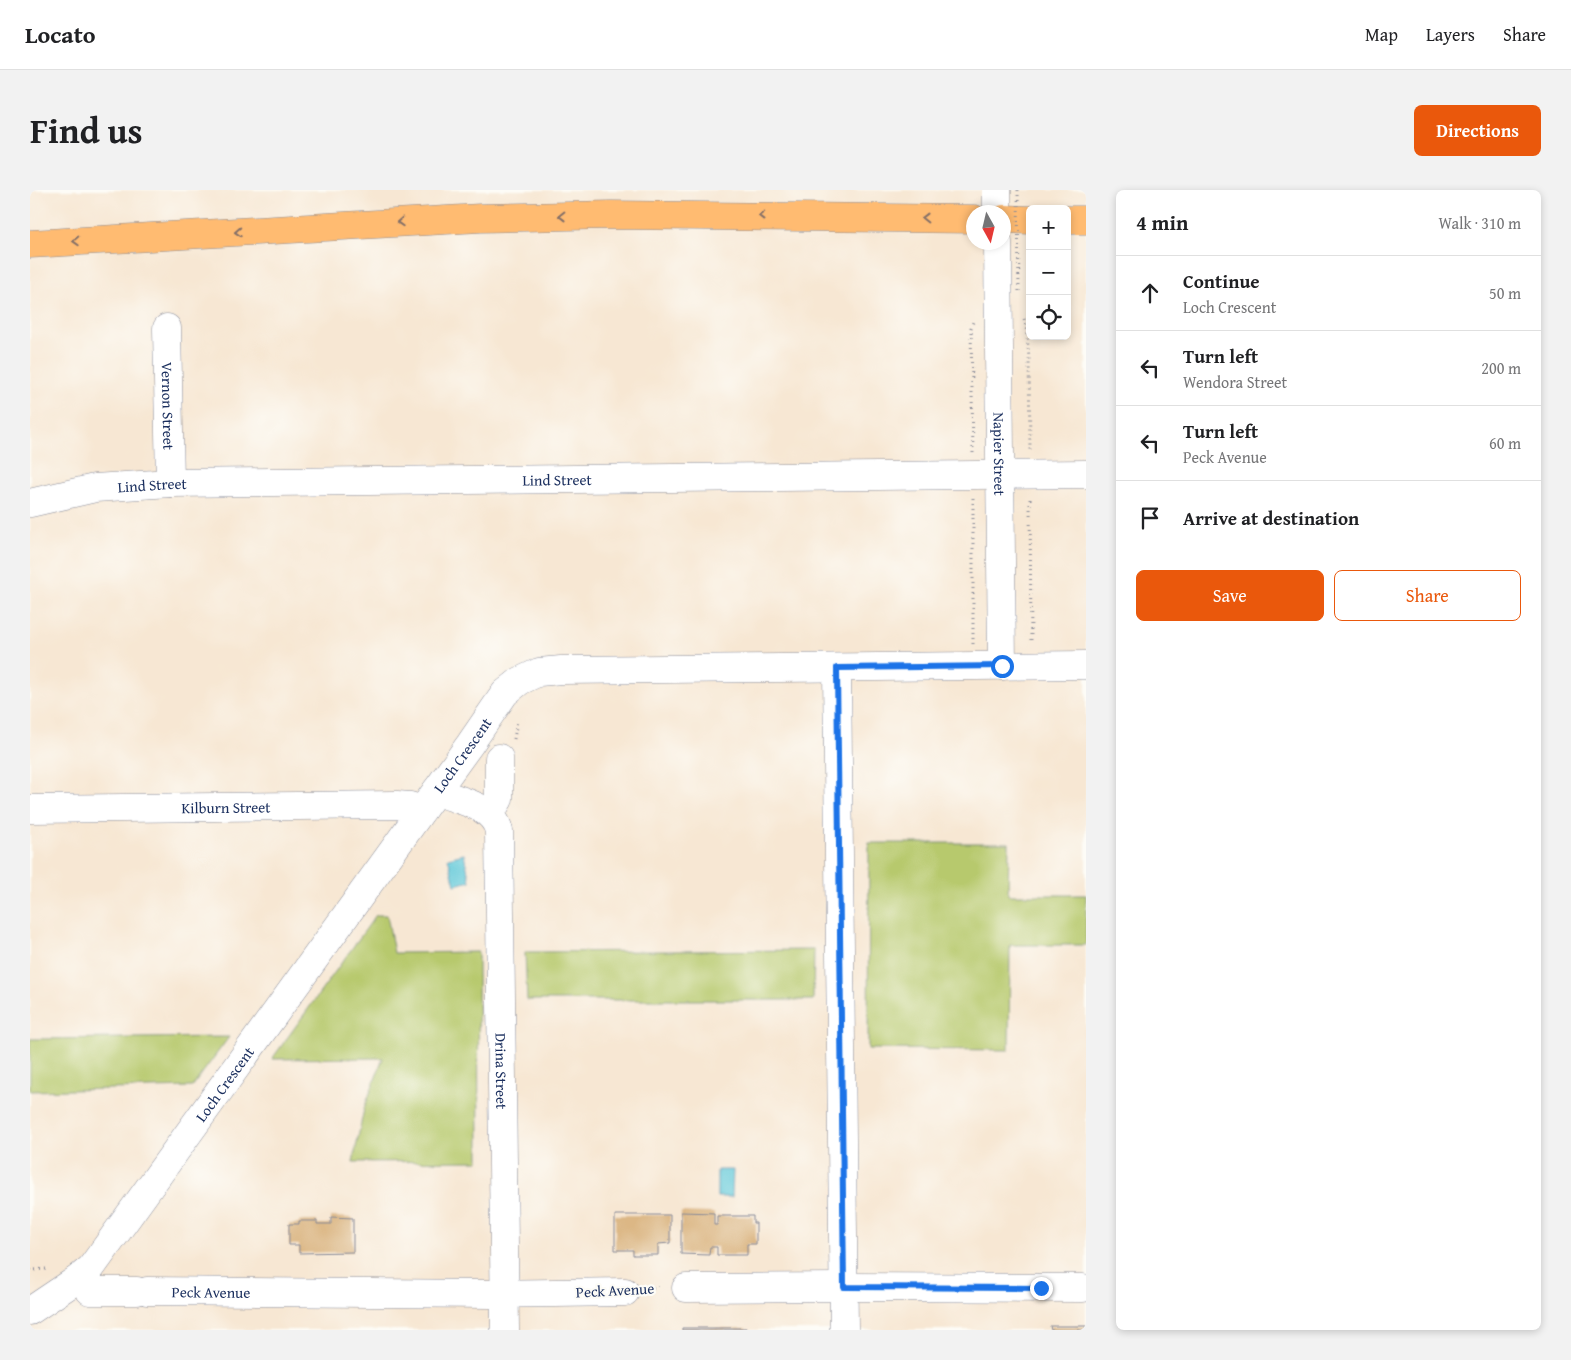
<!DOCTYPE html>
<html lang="en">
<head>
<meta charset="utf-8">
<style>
	body { margin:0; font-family:"Gentium Book Plus",serif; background:#f2f2f2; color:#202124 }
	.controls { position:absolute; right:15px; top:15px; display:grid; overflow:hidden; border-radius:8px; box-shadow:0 2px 8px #0003 }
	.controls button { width:45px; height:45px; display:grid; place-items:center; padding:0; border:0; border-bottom:1px solid #e0e0e0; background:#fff; color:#202124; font:25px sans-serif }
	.compass { position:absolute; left:936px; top:15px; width:45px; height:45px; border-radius:50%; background:#fff; box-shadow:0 2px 8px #0003; rotate:172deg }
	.stop { position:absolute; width:15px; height:15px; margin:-11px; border:4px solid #1a73e8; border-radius:50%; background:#fff }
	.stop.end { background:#1a73e8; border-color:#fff; box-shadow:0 1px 5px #0008 }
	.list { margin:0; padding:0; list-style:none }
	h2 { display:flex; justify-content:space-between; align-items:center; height:65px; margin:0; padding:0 20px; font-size:21px }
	h2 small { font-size:16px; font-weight:400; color:#757577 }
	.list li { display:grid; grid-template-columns:32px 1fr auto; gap:15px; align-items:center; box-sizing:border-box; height:75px; padding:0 20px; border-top:1px solid #e0e0e0 }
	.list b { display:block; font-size:19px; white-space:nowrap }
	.list p { margin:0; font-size:16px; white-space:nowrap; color:#757577 }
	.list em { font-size:16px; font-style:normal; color:#757577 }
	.actions { display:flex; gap:10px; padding:15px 20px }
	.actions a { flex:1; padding:11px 0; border:1px solid #ea580c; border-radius:8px; text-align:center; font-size:18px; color:#ea580c }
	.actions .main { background:#ea580c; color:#fff }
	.icon { flex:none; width:28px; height:28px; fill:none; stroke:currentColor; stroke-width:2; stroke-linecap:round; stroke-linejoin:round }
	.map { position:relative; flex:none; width:1056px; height:1140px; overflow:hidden; border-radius:8px }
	header { display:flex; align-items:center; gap:30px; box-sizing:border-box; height:70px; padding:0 25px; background:#fff; border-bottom:1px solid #e0e0e0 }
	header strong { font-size:24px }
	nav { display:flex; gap:28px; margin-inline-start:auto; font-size:18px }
	.intro { display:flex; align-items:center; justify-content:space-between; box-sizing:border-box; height:120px; padding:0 30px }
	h1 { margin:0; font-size:35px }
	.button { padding:12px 22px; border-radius:8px; background:#ea580c; color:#fff; font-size:18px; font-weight:700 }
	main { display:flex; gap:30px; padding:0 30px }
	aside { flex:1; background:#fff; border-radius:8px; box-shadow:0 2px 8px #0003 }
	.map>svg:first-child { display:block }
</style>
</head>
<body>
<header>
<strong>Locato</strong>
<nav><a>Map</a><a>Layers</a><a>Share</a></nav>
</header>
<div class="intro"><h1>Find us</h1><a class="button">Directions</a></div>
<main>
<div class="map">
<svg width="1056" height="1140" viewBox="0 0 1056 1140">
	<rect width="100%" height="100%" fill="#fdfcf7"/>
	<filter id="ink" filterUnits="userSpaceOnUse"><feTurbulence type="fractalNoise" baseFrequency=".02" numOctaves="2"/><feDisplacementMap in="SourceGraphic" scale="10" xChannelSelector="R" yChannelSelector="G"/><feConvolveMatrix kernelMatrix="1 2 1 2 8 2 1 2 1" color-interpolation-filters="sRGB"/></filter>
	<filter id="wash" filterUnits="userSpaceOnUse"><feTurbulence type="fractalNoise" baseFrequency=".0096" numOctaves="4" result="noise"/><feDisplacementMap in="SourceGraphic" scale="20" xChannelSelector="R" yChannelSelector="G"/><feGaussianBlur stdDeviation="1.12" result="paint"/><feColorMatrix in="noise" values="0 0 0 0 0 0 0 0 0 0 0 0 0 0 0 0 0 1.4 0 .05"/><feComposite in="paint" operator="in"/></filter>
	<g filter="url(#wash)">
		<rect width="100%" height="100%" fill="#f7e7d3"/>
		<path fill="#b7c96d" stroke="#697c66" d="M839,653H979L978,705H1056V755H980L979,860L838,859Z
			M346,725H357L364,763L448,762L449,971L323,972L334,919L353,868L242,869Z
			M784,760L783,810H497L495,762Z
			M199,847L162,897L0,901V849Z"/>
		<path fill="#5dc7d8" stroke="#3c7b9b" d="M434,664L440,691L425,695L418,668Z
			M687,980H703L702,1007H687Z"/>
		<g id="blocks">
			<path fill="#dcb785" d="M651,1022L684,1023V1035H687V1026H723V1033H726V1054H717V1065H687V1057H680L679,1065L651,1064Z
				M585,1025H640V1053L628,1054V1065H603V1060H585Z
				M301,1027L323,1028V1062L269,1063V1055H259V1034H269V1031H287V1034H301Z
				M1020,1136H1056V1140H1021Z
				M652,1138H716V1140H652Z"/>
		</g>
	</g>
	<g filter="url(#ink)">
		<use href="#blocks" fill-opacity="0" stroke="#898b98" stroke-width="1"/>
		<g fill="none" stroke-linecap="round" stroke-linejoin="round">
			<defs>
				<g id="minor">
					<path d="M967,0V22"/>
					<path id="s1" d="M968,52L972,476"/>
					<path id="s2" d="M137,138L140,293"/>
					<path id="s3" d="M0,313L65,298L140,293L1056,284"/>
					<path d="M807,478L814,1140"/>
					<path id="s4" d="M406,601C427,611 463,614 469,641L475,1140"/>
					<path id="s5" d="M0,619L367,615L380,616L392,620"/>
					<path d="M460,624L469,609V568"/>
					<path d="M49,1088L60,1101H107"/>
					<path d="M656,1098L814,1097L1053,1098"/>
					<path id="s6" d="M117,1101L462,1104L595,1102"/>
					<path id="s7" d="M0,1121L49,1088L61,1078L440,554L475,503L490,491L509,482L531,480L1056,475"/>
				</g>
				<path id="highway" d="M974,29L1000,30
					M1037,30H1056
					M0,54L450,28L581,25L944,29"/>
			</defs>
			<use href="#minor" stroke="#898b98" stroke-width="29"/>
			<use href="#highway" stroke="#898b98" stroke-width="29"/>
			<path stroke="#898b98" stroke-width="3" stroke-dasharray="1 4" stroke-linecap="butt" d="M994,129L996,136L999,167L1000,260
				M943,263L941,138L943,132
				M1000,309L1001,452
				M943,454V307
				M484,549L487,531
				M0,1080L17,1079
				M618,1098H632"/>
			<use href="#minor" stroke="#fff" stroke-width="28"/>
			<use href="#highway" stroke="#ffbb71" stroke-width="28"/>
			<path stroke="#898b98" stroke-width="3" stroke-dasharray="1 4" stroke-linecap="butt" d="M988,0L989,102"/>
		</g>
		<defs><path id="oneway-chevron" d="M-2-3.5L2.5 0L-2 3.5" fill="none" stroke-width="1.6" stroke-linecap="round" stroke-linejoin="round" transform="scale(1.25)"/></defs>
		<g stroke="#826e67">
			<use href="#oneway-chevron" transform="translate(532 26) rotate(179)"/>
			<use href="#oneway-chevron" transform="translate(732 26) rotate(-180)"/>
			<use href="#oneway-chevron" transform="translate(895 28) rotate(-179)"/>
			<use href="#oneway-chevron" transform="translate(370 32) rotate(177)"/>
			<use href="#oneway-chevron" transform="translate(208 42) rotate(177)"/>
			<use href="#oneway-chevron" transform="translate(46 51) rotate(177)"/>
		</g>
	</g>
	<g fill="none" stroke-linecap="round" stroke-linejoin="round" filter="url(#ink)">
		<path stroke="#1a73e8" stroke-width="6" d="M972,476L807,478L814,1097L1011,1098"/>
	</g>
	<g text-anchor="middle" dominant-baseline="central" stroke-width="4.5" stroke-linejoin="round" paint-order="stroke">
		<g font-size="15" fill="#1b2f5e" stroke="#fdfcf7">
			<text stroke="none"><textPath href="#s2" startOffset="78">Vernon Street</textPath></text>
			<text stroke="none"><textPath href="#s1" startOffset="212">Napier Street</textPath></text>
			<text stroke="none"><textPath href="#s3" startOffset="529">Lind Street</textPath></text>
			<text stroke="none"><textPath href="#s3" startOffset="124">Lind Street</textPath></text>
			<text stroke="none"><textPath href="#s7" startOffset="708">Loch Crescent</textPath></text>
			<text stroke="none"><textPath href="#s5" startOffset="196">Kilburn Street</textPath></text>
			<text stroke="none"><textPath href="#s4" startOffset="318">Drina Street</textPath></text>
			<text stroke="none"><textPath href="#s7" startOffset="302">Loch Crescent</textPath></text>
			<text transform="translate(585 1100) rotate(-3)">Peck Avenue</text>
			<text stroke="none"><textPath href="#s6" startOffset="64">Peck Avenue</textPath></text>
		</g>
	</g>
</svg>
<div class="controls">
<button>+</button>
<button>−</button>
<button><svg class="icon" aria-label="locate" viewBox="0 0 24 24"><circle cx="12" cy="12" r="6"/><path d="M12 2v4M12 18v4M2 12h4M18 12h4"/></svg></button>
</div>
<svg class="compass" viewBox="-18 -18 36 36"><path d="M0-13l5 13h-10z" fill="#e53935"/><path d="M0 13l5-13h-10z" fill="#757577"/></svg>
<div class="stop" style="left:972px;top:476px"></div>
<div class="stop end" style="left:1011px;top:1098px"></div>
</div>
<aside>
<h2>4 min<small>Walk · 310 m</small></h2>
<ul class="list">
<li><svg class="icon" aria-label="ahead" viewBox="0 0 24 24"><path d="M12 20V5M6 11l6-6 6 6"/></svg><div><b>Continue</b><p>Loch Crescent</p></div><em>50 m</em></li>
<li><svg class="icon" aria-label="left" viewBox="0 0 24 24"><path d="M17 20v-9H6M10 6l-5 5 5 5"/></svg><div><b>Turn left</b><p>Wendora Street</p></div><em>200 m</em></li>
<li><svg class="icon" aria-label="left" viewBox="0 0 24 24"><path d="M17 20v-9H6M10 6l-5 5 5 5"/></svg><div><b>Turn left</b><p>Peck Avenue</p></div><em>60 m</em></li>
<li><svg class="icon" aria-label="arrive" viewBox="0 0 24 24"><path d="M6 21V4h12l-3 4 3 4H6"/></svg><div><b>Arrive at destination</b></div></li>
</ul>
<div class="actions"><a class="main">Save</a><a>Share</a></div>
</aside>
</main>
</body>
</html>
